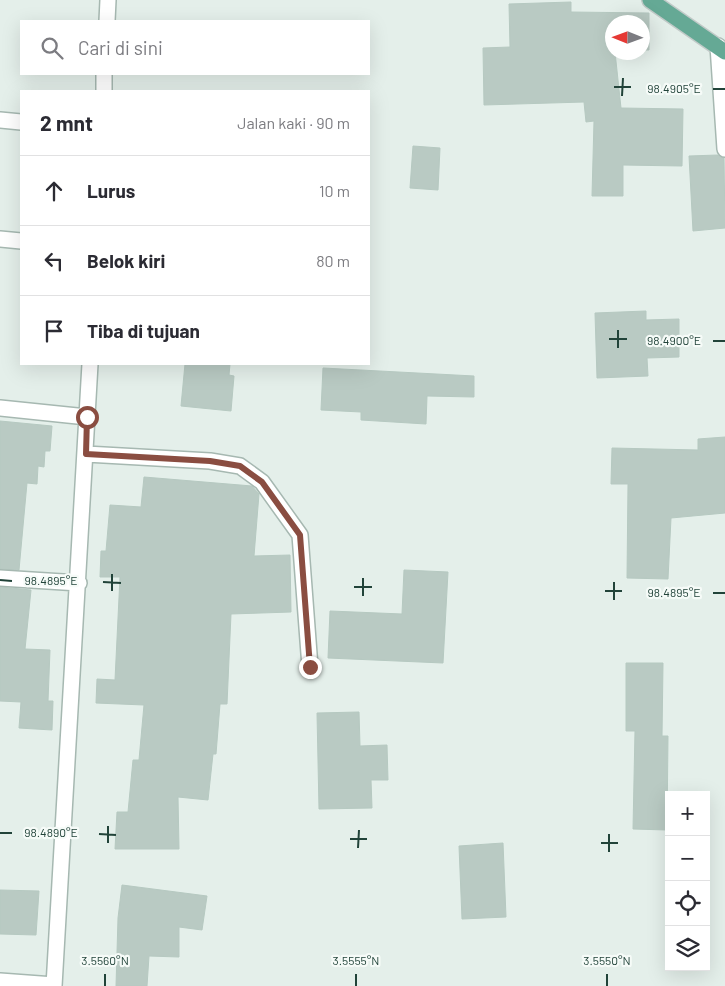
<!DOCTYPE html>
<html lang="id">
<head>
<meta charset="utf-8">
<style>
	body { margin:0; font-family:Barlow,sans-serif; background:#f2f2f3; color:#2b2b33 }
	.controls { position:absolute; right:15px; bottom:15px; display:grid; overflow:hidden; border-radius:0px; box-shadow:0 5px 20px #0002 }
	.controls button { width:45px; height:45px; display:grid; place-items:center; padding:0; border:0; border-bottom:1px solid #e1e1e2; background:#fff; color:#2b2b33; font:25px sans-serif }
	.compass { position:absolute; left:605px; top:15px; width:45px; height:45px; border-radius:50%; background:#fff; box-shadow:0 5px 20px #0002; rotate:271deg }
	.stop { position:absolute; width:15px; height:15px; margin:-11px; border:4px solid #8a4d41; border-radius:50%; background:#fff }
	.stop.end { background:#8a4d41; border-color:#fff; box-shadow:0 1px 5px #0008 }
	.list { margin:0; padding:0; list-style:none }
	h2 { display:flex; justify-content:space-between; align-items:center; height:65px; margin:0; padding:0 20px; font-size:21px }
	h2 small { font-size:16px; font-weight:400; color:#7c7c81 }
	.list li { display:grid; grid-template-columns:32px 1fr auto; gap:15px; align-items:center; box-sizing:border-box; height:70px; padding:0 20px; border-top:1px solid #e1e1e2 }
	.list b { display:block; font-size:19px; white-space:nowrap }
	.list em { font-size:16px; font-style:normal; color:#7c7c81 }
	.icon { flex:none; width:28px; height:28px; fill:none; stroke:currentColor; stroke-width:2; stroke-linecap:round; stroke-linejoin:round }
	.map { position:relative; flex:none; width:725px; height:986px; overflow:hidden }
	.search { position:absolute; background:#fff; box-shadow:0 5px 20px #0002; left:20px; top:20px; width:350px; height:55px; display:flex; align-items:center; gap:12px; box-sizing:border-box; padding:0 18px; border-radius:0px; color:#7c7c81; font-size:19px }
	.panel { position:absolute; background:#fff; box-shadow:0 5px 20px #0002; left:20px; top:90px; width:350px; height:275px; border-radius:0px }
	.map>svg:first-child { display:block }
</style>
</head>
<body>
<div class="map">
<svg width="725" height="986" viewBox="0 0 725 986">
	<rect width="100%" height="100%" fill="#e4efea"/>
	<path fill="#b9cac3" stroke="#b6c9c1" d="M571,2V12L649,13V50H642V22H612V52H615L621,108L683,109L682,166L623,165V196H592L594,121L586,122L584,102L484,105L483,48L510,47L509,4Z
		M413,146L440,148L438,190L410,188Z
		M718,155L724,158L725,228L693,231L689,156Z
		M646,311V320L679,319V357L647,358L648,376L597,378L595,313Z
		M185,364H230L229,375L234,376L231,411L181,406Z
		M323,368L474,376V397L427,396L426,424L361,420V412L321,410Z
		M0,421L52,426L50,451H45L44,467L38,466L37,484L27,483L19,570L0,569Z
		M725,437V513L671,518L668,579L627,578L628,484H611L612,448L698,450V439Z
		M144,477L252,486L259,494L254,556L290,555L291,612L231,614L227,704H220L216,754H213L208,800L178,797L179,849H115L117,812H128L133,760H139L144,705L96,703L97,679L115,680L120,577H100L101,551H106L110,505L141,507Z
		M404,570L448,572L443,663L328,658L330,611L402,614Z
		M0,587L31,590L25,649L50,650L48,701H53L52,730L19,728L21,702L0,701Z
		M626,663H663L662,736H668L667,830L633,829L635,731H626Z
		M359,712L360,746L387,745L388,780H371L372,808L319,809L317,713Z
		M503,843L506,917L462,919L459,846Z
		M122,885L207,896L202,930L179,927V957L149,956L147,986H116L118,918Z
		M0,890L39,891L36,935L0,934Z"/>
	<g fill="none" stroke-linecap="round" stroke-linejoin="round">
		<defs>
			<path id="minor" d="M107,21L108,0
				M718,46L725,149
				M104,91V74
				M0,120L21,122
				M0,239L21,241
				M0,408L87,417
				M86,454L210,461L240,466L262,482L300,535L310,667
				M0,578L79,583
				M0,981L54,985
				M54,986L90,364"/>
			<path id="major" d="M650,0L725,52"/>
		</defs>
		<use href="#minor" stroke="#a6b8b1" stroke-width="18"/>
		<use href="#major" stroke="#c1cac8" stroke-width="18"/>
		<use href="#minor" stroke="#fff" stroke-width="15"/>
		<use href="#major" stroke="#65a995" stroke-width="15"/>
	</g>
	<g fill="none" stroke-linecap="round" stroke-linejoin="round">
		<path stroke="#8a4d41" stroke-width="6" d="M87,417L86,454L210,461L240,466L262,482L300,535L310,667"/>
	</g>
	<path fill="none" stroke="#214339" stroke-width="2" d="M614,87H631M713,89H725M622,96L623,78M609,339H627M713,341H725M618,348V330M0,580L12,581M103,582L121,583M354,587H372M112,591V574M605,591H622M713,593H725M363,596V578M614,600V582M0,833H12M99,834L116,835M350,839H367M108,843V826M601,843H618M358,848L359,830M609,852V834M105,986V974M356,986V974M607,986V974"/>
	<g font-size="12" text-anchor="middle" fill="#214339" stroke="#f6fbf8" stroke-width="4.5" stroke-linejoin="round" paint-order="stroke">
		<text x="674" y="93">98.4905°E</text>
		<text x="674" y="345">98.4900°E</text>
		<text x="51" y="585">98.4895°E</text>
		<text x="674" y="597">98.4895°E</text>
		<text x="51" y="837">98.4890°E</text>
		<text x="105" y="965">3.5560°N</text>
		<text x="356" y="965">3.5555°N</text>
		<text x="607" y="965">3.5550°N</text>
	</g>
</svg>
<div class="controls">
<button>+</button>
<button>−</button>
<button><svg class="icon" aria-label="locate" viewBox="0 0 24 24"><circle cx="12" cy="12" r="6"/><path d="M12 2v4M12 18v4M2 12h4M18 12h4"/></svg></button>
<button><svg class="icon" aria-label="layers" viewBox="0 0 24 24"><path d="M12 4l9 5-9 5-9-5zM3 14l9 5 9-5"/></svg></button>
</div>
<svg class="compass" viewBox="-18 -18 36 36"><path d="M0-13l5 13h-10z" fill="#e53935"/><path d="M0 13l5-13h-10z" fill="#7c7c81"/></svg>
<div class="stop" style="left:87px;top:417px"></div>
<div class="stop end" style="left:310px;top:667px"></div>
<div class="search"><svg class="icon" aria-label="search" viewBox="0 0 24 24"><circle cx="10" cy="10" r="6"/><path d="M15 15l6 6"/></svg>Cari di sini</div>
<section class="panel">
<h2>2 mnt<small>Jalan kaki · 90 m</small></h2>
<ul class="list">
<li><svg class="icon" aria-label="ahead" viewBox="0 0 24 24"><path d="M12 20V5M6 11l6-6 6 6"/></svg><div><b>Lurus</b></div><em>10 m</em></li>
<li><svg class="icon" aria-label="left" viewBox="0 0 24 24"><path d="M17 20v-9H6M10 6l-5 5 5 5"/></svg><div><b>Belok kiri</b></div><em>80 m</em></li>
<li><svg class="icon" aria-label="arrive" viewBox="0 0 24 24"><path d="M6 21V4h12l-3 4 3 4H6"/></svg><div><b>Tiba di tujuan</b></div></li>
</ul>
</section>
</div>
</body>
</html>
